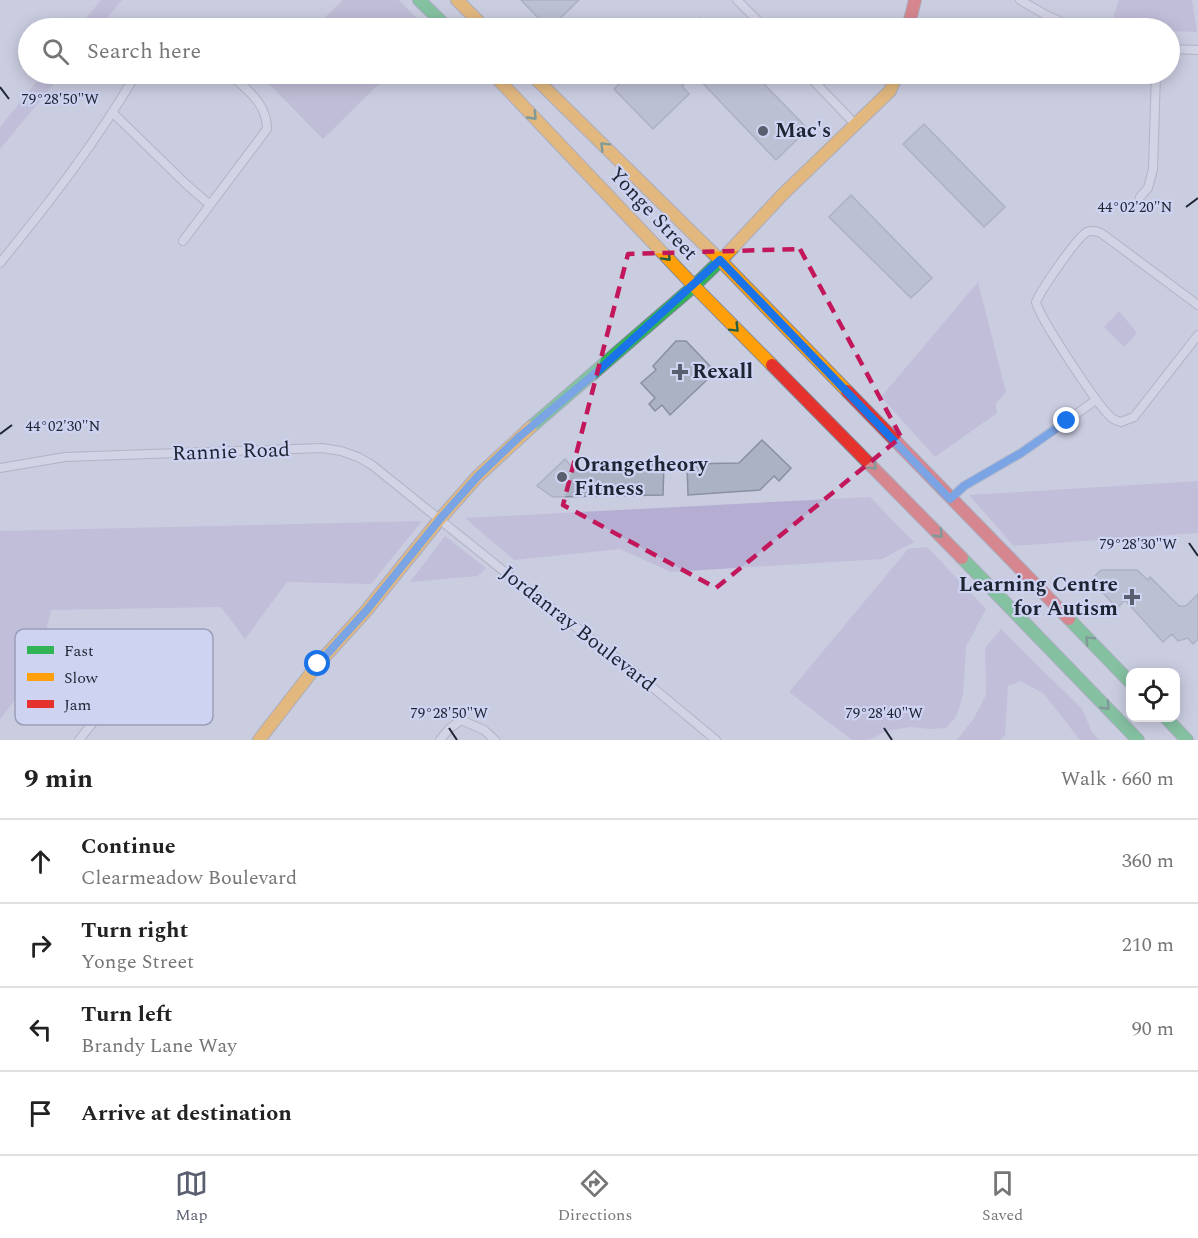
<!DOCTYPE html>
<html lang="en">
<head>
<meta charset="utf-8">
<style>
	body { margin:0; font-family:Spectral,serif; background:#f2f2f2; color:#222 }
	.controls { position:absolute; right:18px; bottom:18px; display:grid; overflow:hidden; border-radius:12px; box-shadow:0 3px 15px #0003 }
	.controls button { width:54px; height:54px; display:grid; place-items:center; padding:0; border:0; border-bottom:2px solid #e0e0e0; background:#fff; color:#222; font:30px sans-serif }
	.stop { position:absolute; width:18px; height:18px; margin:-14px; border:4px solid #1a73e8; border-radius:50%; background:#fff }
	.stop.end { background:#1a73e8; border-color:#fff; box-shadow:0 2px 6px #0008 }
	.list { margin:0; padding:0; list-style:none }
	h2 { display:flex; justify-content:space-between; align-items:center; height:78px; margin:0; padding:0 24px; font-size:26px }
	h2 small { font-size:20px; font-weight:400; color:#767676 }
	.list li { display:grid; grid-template-columns:39px 1fr auto; gap:18px; align-items:center; box-sizing:border-box; height:84px; padding:0 24px; border-top:2px solid #e0e0e0 }
	.list b { display:block; font-size:22px; white-space:nowrap }
	.list p { margin:0; font-size:20px; white-space:nowrap; color:#767676 }
	.list em { font-size:20px; font-style:normal; color:#767676 }
	.icon { flex:none; width:33px; height:33px; fill:none; stroke:currentColor; stroke-width:2; stroke-linecap:round; stroke-linejoin:round }
	.map { position:relative; flex:none; width:1198px; height:740px; overflow:hidden }
	.search { position:absolute; background:#fff; box-shadow:0 3px 15px #0003; left:18px; right:18px; top:18px; height:66px; display:flex; align-items:center; gap:15px; box-sizing:border-box; padding:0 21px; border-radius:33px; color:#767676; font-size:22px }
	.sheet { height:414px; background:#fff }
	nav { display:flex; justify-content:space-around; align-items:center; box-sizing:border-box; height:84px; border-top:2px solid #e0e0e0; background:#fff; font-size:16px; color:#767676 }
	nav a { display:grid; justify-items:center; gap:3px }
	nav .on { color:#5a5f6f }
	.map>svg:first-child { display:block }
</style>
</head>
<body>
<div class="map">
<svg width="1198" height="740" viewBox="0 0 1198 740">
	<rect width="100%" height="100%" fill="#cacce0"/>
	<path fill="#b5aed2" d="M101,0H122L99,28H78Z
		M1119,0H1192L1197,32L1170,31V28H1129L1111,24Z
		M43,74H62L0,149V127Z
		M978,282L1006,392L996,403L997,413L935,457L881,397Z
		M1119,311L1137,333L1124,347L1104,327Z
		M1198,481V533L1014,546L969,495Z
		M870,497L914,542L882,559L671,572L620,549L514,560L465,518Z
		M422,521L371,584L287,582L245,639L221,607L51,610L36,674L0,719V531Z
		M445,536L486,568L478,576L410,582Z
		M927,547L986,609L966,647L963,695L956,717L946,728L930,729L910,727L887,731L869,740H852L789,692L908,549Z
		M1001,629L1082,709L1092,732L1099,740H1080L1044,694L1021,681L1008,686L1005,735L1001,740H957L974,718L986,695L985,648Z"/>
	<path fill="#b3adcc" d="M343,0H399L427,28H314Z
		M269,74H389L323,139L264,79Z"/>
	<path fill="#abb2c3" stroke="#8a909f" stroke-width="1.5" d="M521,0H579L550,28H548Z
		M700,18L711,28H689Z
		M630,74H754L808,129L776,160L694,74L682,86L689,94L653,129L614,89Z
		M924,124L1005,207L984,227L903,144Z
		M851,195L932,278L911,298L829,217Z
		M676,341H686L710,366L711,376L670,415L662,405L655,411L649,404L655,398L641,383L656,370L653,366Z
		M762,440L791,468L779,481L774,476L760,490L688,495L687,464L739,463Z
		M565,459L572,467L579,468L664,463L663,495L553,497L537,486Z
		M1101,570H1137L1148,580L1150,577L1179,606H1186L1198,594V639L1193,644L1188,638L1178,641L1172,634L1163,642L1125,600L1117,608L1091,580Z"/>
	<g fill="none" stroke-linecap="round" stroke-linejoin="round">
		<defs>
			<path id="street" d="M737,0L765,28
				M1020,0L1046,15L1075,28
				M1170,49L1198,50
				M807,74L855,124
				M113,113L187,185L209,204
				M1140,197L1148,188L1153,169L1156,74
				M183,241L267,129C267,103 247,90 230,74
				M0,263C49,203 97,141 136,74
				M1198,305L1101,233C1096,231 1092,230 1087,232C1077,237 1041,290 1036,302C1039,317 1099,408 1112,418C1114,420 1118,421 1121,422L1134,417L1198,335
				M0,468L65,457L322,448L341,451L358,457L372,465L511,577L628,667L716,740
				M950,499L964,486L1021,453L1096,400
				M79,740L124,683L138,649
				M440,740L449,729L461,720L484,730L495,740"/>
			<path id="fast" d="M419,0L448,28
				M531,427L694,286L726,255
				M962,558L1138,740
				M1069,619L1130,682
				M1166,718L1187,740"/>
			<path id="slow" d="M457,0L485,28
				M493,74L694,286L772,365
				M531,74L720,260L847,391
				M726,255L782,195L890,91L897,74
				M259,740L318,664L366,611L440,519L478,476L531,427"/>
			<path id="jam" d="M908,28L915,0
				M772,365L962,558
				M847,391L1069,619"/>
		</defs>
		<use href="#street" stroke="#9497a5" stroke-width="10"/>
		<use href="#fast" stroke="#838795" stroke-width="14"/>
		<use href="#slow" stroke="#838795" stroke-width="14"/>
		<use href="#jam" stroke="#838795" stroke-width="14"/>
		<use href="#street" stroke="#dbdce8" stroke-width="8"/>
		<use href="#fast" stroke="#30b455" stroke-width="12"/>
		<use href="#slow" stroke="#ff9f0a" stroke-width="12"/>
		<use href="#jam" stroke="#e5322d" stroke-width="12"/>
	</g>
	<defs><path id="oneway-chevron" d="M-2-3.5L2.5 0L-2 3.5" fill="none" stroke-width="1.6" stroke-linecap="round" stroke-linejoin="round" transform="scale(1.5)"/></defs>
	<g stroke="#255e40">
		<use href="#oneway-chevron" transform="translate(533 116) rotate(46)"/>
		<use href="#oneway-chevron" transform="translate(604 146) rotate(-135)"/>
		<use href="#oneway-chevron" transform="translate(667 257) rotate(47)"/>
		<use href="#oneway-chevron" transform="translate(735 328) rotate(45)"/>
		<use href="#oneway-chevron" transform="translate(873 466) rotate(45)"/>
		<use href="#oneway-chevron" transform="translate(939 534) rotate(46)"/>
		<use href="#oneway-chevron" transform="translate(1089 640) rotate(-135)"/>
		<use href="#oneway-chevron" transform="translate(1106 706) rotate(46)"/>
	</g>
	<g fill="none" stroke-linecap="round" stroke-linejoin="round">
		<path stroke="#1a73e8" stroke-width="8" d="M318,664L366,611L440,519L478,476L519,437L599,370L720,260L950,499L964,486L1021,453L1067,421"/>
	</g>
	<path d="M0 0H1198V740H0ZM800,249L901,437L716,588L563,505L628,254Z" fill="#cacce0" fill-opacity=".55" fill-rule="evenodd"/>
	<path fill="none" stroke="#c2185b" stroke-width="4.5" stroke-dasharray="12 8" stroke-linejoin="round" d="M800,249L901,437L716,588L563,505L628,254Z"/>
	<path fill="none" stroke="#1d2432" stroke-width="2" d="M0,87L9,99M1186,207L1198,198M0,434L12,425M1189,543L1198,556M449,728L457,740M884,728L892,740"/>
	<g fill="#5a5f6f" stroke="#cfd3f2" stroke-width="2">
		<circle cx="763" cy="131" r="6"/>
		<path d="M677 363h6v6h6v6h-6v6h-6v-6h-6v-6h6z"/>
		<circle cx="562" cy="477" r="6"/>
		<path d="M1129 588h6v6h6v6h-6v6h-6v-6h-6v-6h6z"/>
	</g>
	<g text-anchor="middle" dominant-baseline="central" stroke-width="4.5" stroke-linejoin="round" paint-order="stroke">
		<g font-size="21" font-weight="bold" fill="#1d2432" stroke="#cfd3f2" text-anchor="start">
			<text x="775" y="131">Mac's</text>
			<text x="692" y="372">Rexall</text>
			<text x="574" y="465">Orangetheory<tspan x="574" dy="24">Fitness</tspan></text>
			<text x="1118" y="585" text-anchor="end">Learning Centre<tspan x="1118" dy="24">for Autism</tspan></text>
		</g>
		<g font-size="21" fill="#1d2432" stroke="#cfd3f2">
			<text transform="translate(653 214) rotate(47)">Yonge Street</text>
			<text transform="translate(231 452) rotate(-2)">Rannie Road</text>
			<text transform="translate(578 629) rotate(38)">Jordanray Boulevard</text>
		</g>
	</g>
	<rect x="15" y="629" width="198" height="96" rx="9" fill="#cfd3f2" stroke="#9a9eb8" stroke-width="1.5"/>
	<rect x="27" y="646" width="27" height="8" fill="#30b455"/>
	<rect x="27" y="673" width="27" height="8" fill="#ff9f0a"/>
	<rect x="27" y="700" width="27" height="8" fill="#e5322d"/>
	<g font-size="16" fill="#1d2432">
		<text x="64" y="656">Fast</text>
		<text x="64" y="683">Slow</text>
		<text x="64" y="710">Jam</text>
	</g>
	<g font-size="15" text-anchor="middle" fill="#1d2432" stroke="#cfd3f2" stroke-width="4.5" stroke-linejoin="round" paint-order="stroke">
		<text x="60" y="104">79°28'50"W</text>
		<text x="1135" y="212">44°02'20"N</text>
		<text x="63" y="431">44°02'30"N</text>
		<text x="1138" y="549">79°28'30"W</text>
		<text x="449" y="718">79°28'50"W</text>
		<text x="884" y="718">79°28'40"W</text>
	</g>
</svg>
<div class="controls">
<button><svg class="icon" aria-label="locate" viewBox="0 0 24 24"><circle cx="12" cy="12" r="6"/><path d="M12 2v4M12 18v4M2 12h4M18 12h4"/></svg></button>
</div>
<div class="stop" style="left:318px;top:664px"></div>
<div class="stop end" style="left:1067px;top:421px"></div>
<div class="search"><svg class="icon" aria-label="search" viewBox="0 0 24 24"><circle cx="10" cy="10" r="6"/><path d="M15 15l6 6"/></svg>Search here</div>
</div>
<section class="sheet">
<h2>9 min<small>Walk · 660 m</small></h2>
<ul class="list">
<li><svg class="icon" aria-label="ahead" viewBox="0 0 24 24"><path d="M12 20V5M6 11l6-6 6 6"/></svg><div><b>Continue</b><p>Clearmeadow Boulevard</p></div><em>360 m</em></li>
<li><svg class="icon" aria-label="right" viewBox="0 0 24 24"><path d="M7 20v-9h11M14 6l5 5-5 5"/></svg><div><b>Turn right</b><p>Yonge Street</p></div><em>210 m</em></li>
<li><svg class="icon" aria-label="left" viewBox="0 0 24 24"><path d="M17 20v-9H6M10 6l-5 5 5 5"/></svg><div><b>Turn left</b><p>Brandy Lane Way</p></div><em>90 m</em></li>
<li><svg class="icon" aria-label="arrive" viewBox="0 0 24 24"><path d="M6 21V4h12l-3 4 3 4H6"/></svg><div><b>Arrive at destination</b></div></li>
</ul>
</section>
<nav>
<a class="on"><svg class="icon" aria-label="map" viewBox="0 0 24 24"><path d="M3 6l6-2 6 2 6-2v14l-6 2-6-2-6 2zM9 4v14M15 6v14"/></svg>Map</a>
<a><svg class="icon" aria-label="directions" viewBox="0 0 24 24"><path d="M12 3l9 9-9 9-9-9zM9 14v-3h6M13 9l2 2-2 2"/></svg>Directions</a>
<a><svg class="icon" aria-label="saved" viewBox="0 0 24 24"><path d="M7 4h10v16l-5-4-5 4z"/></svg>Saved</a>
</nav>
</body>
</html>
